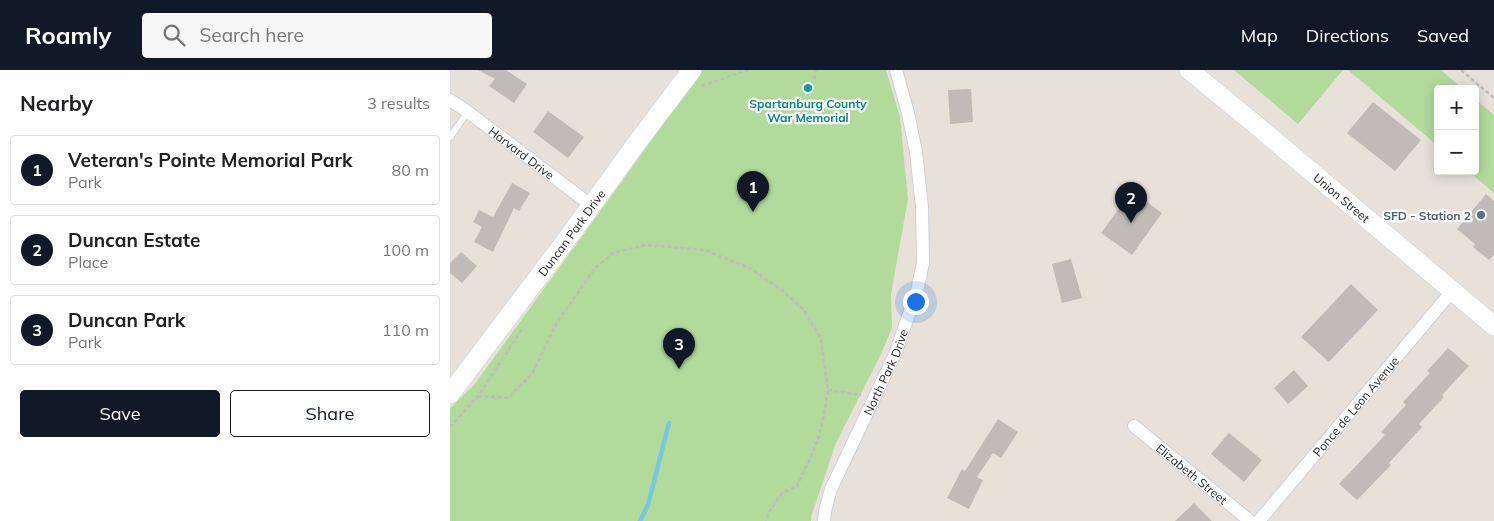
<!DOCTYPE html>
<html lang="en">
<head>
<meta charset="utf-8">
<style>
	body { margin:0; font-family:Mulish,sans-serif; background:#f6f6f6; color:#202124 }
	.controls { position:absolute; right:15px; top:15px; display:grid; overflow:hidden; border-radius:5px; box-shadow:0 2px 12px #0003 }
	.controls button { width:45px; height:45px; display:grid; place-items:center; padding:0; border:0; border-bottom:1px solid #e0e0e0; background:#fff; color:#202124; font:25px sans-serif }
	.you { position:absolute; left:465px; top:231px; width:18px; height:18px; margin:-12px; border:4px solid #fff; border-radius:50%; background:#1a73e8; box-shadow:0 0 0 8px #1a73e833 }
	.badge { display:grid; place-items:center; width:32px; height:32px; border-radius:50%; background:#111827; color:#fff; font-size:16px; font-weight:700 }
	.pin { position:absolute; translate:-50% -41px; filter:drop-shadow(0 1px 2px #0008) }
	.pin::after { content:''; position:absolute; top:26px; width:18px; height:15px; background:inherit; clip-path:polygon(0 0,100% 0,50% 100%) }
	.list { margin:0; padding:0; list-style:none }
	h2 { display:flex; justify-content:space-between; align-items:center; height:65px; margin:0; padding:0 20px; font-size:21px }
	h2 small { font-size:16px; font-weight:400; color:#757577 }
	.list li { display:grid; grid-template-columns:32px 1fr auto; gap:15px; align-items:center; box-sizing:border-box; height:70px; margin:0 10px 10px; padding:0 10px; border:1px solid #e0e0e0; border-radius:5px }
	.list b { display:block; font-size:19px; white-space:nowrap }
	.list p { margin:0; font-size:16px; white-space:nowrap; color:#757577 }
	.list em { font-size:16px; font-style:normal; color:#757577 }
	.actions { display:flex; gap:10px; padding:15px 20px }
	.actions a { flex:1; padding:11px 0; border:1px solid #111827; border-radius:5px; text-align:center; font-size:18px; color:#111827 }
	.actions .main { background:#111827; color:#fff }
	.icon { flex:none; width:28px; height:28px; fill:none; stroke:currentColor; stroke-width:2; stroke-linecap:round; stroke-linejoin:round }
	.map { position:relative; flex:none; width:1044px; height:451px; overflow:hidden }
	header { display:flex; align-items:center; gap:30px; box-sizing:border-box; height:70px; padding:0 25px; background:#111827; color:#fff }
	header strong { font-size:24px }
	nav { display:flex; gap:28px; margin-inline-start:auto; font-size:18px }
	.search { width:350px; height:45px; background:#f6f6f6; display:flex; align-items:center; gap:12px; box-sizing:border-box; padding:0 18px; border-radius:5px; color:#757577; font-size:19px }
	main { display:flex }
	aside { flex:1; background:#fff }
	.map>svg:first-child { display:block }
</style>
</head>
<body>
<header>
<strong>Roamly</strong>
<div class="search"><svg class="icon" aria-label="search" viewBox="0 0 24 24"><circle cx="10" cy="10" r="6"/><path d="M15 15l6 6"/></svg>Search here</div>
<nav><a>Map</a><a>Directions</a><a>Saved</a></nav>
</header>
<main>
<aside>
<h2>Nearby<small>3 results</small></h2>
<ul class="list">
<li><span class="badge">1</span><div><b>Veteran's Pointe Memorial Park</b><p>Park</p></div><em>80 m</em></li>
<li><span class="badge">2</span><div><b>Duncan Estate</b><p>Place</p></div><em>100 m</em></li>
<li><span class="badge">3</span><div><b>Duncan Park</b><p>Park</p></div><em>110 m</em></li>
</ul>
<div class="actions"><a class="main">Save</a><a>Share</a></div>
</aside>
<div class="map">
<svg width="1044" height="451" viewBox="0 0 1044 451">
	<rect width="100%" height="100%" fill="#e8e1da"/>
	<path fill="#b2da9b" d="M253,0H436L450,47L458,129L441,224L442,258L431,284L386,373L361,447V451H0V338L24,315L176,106L242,13Z
		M784,0H893L848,54Z
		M898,0H991L1013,19H988V76Z
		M1025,29L1044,45V123L1018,101H1025Z"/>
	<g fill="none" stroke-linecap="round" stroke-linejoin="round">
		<path stroke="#76c8e0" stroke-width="4.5" d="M190,451L198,435L219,353"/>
	</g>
	<path fill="#c0bbb6" d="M28,0H56L77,14L64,33L39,16L45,9Z
		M521,19L523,52L500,54L498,20Z
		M923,32L971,70L945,101L897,63Z
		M98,41L134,67L118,88L83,62Z
		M62,113L80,123L69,141L64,138L43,182L24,172L32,157L23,152L29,140L43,147Z
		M682,121L712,143L682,185L651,163Z
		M1036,124L1044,131V185L1039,190L1023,177L1025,174L1007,159Z
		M11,182L27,196L12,213L0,203V193Z
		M621,189L632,228L612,233L602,194Z
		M901,214L928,240L879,292L851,267Z
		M998,278L1019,296L992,325L994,327L969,354L972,357L939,393L941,395L907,430L889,414L935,365L931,362L956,335L953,332L980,303L977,301Z
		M844,300L858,316L838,334L824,318Z
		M548,349L568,362L551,388L543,383L527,407L533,410L519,439L497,428L512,399L515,401Z
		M779,363L812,390L794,412L761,384Z
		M744,433L762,451H725Z"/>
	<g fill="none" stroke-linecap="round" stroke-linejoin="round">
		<defs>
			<path id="lane" d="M0,67L18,42"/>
			<g id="street">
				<path id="s1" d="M0,30L18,42L142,136"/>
				<path id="s2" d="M684,356L800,451"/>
				<path id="s3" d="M374,451L375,441L381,419L445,284L467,221L473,193L472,137L466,82L458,43L446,0"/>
				<path id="s4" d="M809,451L1003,220"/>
			</g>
			<g id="secondary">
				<path id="s5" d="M739,0L812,60L1044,256"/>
				<path id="s6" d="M0,324L114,173L192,66L242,0"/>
			</g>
		</defs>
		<use href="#lane" stroke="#ccd0db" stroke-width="8"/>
		<use href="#street" stroke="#ccd0db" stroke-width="14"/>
		<use href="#secondary" stroke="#ccd0db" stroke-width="20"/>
		<path stroke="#bebebe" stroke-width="2.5" stroke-dasharray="4 2.5" stroke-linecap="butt" d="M1011,0L1044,28
			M364,9L366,0
			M252,16L298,0
			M378,320L411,325
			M28,326L58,328L82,304L106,254L145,198L163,183L196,175L254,180L298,197L332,220L354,240L371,269L378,320L373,350L368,369L357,395L347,416L332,423L319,442L316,451
			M0,357L28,326L73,258"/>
		<use href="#lane" stroke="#fff" stroke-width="6"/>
		<use href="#street" stroke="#fff" stroke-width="12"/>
		<use href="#secondary" stroke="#fff" stroke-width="19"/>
	</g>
	<circle fill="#0f9aa8" stroke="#fff" stroke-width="2" cx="358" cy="18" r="5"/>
	<circle fill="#5c6f8a" stroke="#fff" stroke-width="2" cx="1031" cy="145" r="5"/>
	<g text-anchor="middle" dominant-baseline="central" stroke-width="4.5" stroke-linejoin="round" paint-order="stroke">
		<g font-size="12" font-weight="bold" fill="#0d838f" stroke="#fff">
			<text x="358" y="33">Spartanburg County<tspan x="358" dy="14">War Memorial</tspan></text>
		</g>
		<g font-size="12" fill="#272727" stroke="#fff">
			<text stroke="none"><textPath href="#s1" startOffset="89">Harvard Drive</textPath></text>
			<text stroke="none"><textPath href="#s5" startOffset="199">Union Street</textPath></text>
			<text stroke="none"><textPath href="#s6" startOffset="202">Duncan Park Drive</textPath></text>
			<text stroke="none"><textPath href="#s3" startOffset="162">North Park Drive</textPath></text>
			<text stroke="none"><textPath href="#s4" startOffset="150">Ponce de Leon Avenue</textPath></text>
			<text stroke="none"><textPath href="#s2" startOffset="75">Elizabeth Street</textPath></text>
		</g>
		<g font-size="12" font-weight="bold" fill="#4e5e75" stroke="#fff" text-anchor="end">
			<text x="1021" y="145">SFD - Station 2</text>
		</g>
	</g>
</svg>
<div class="controls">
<button>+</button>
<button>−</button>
</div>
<div class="you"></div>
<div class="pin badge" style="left:303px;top:142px">1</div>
<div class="pin badge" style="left:681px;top:153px">2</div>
<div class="pin badge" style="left:229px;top:299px">3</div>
</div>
</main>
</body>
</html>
